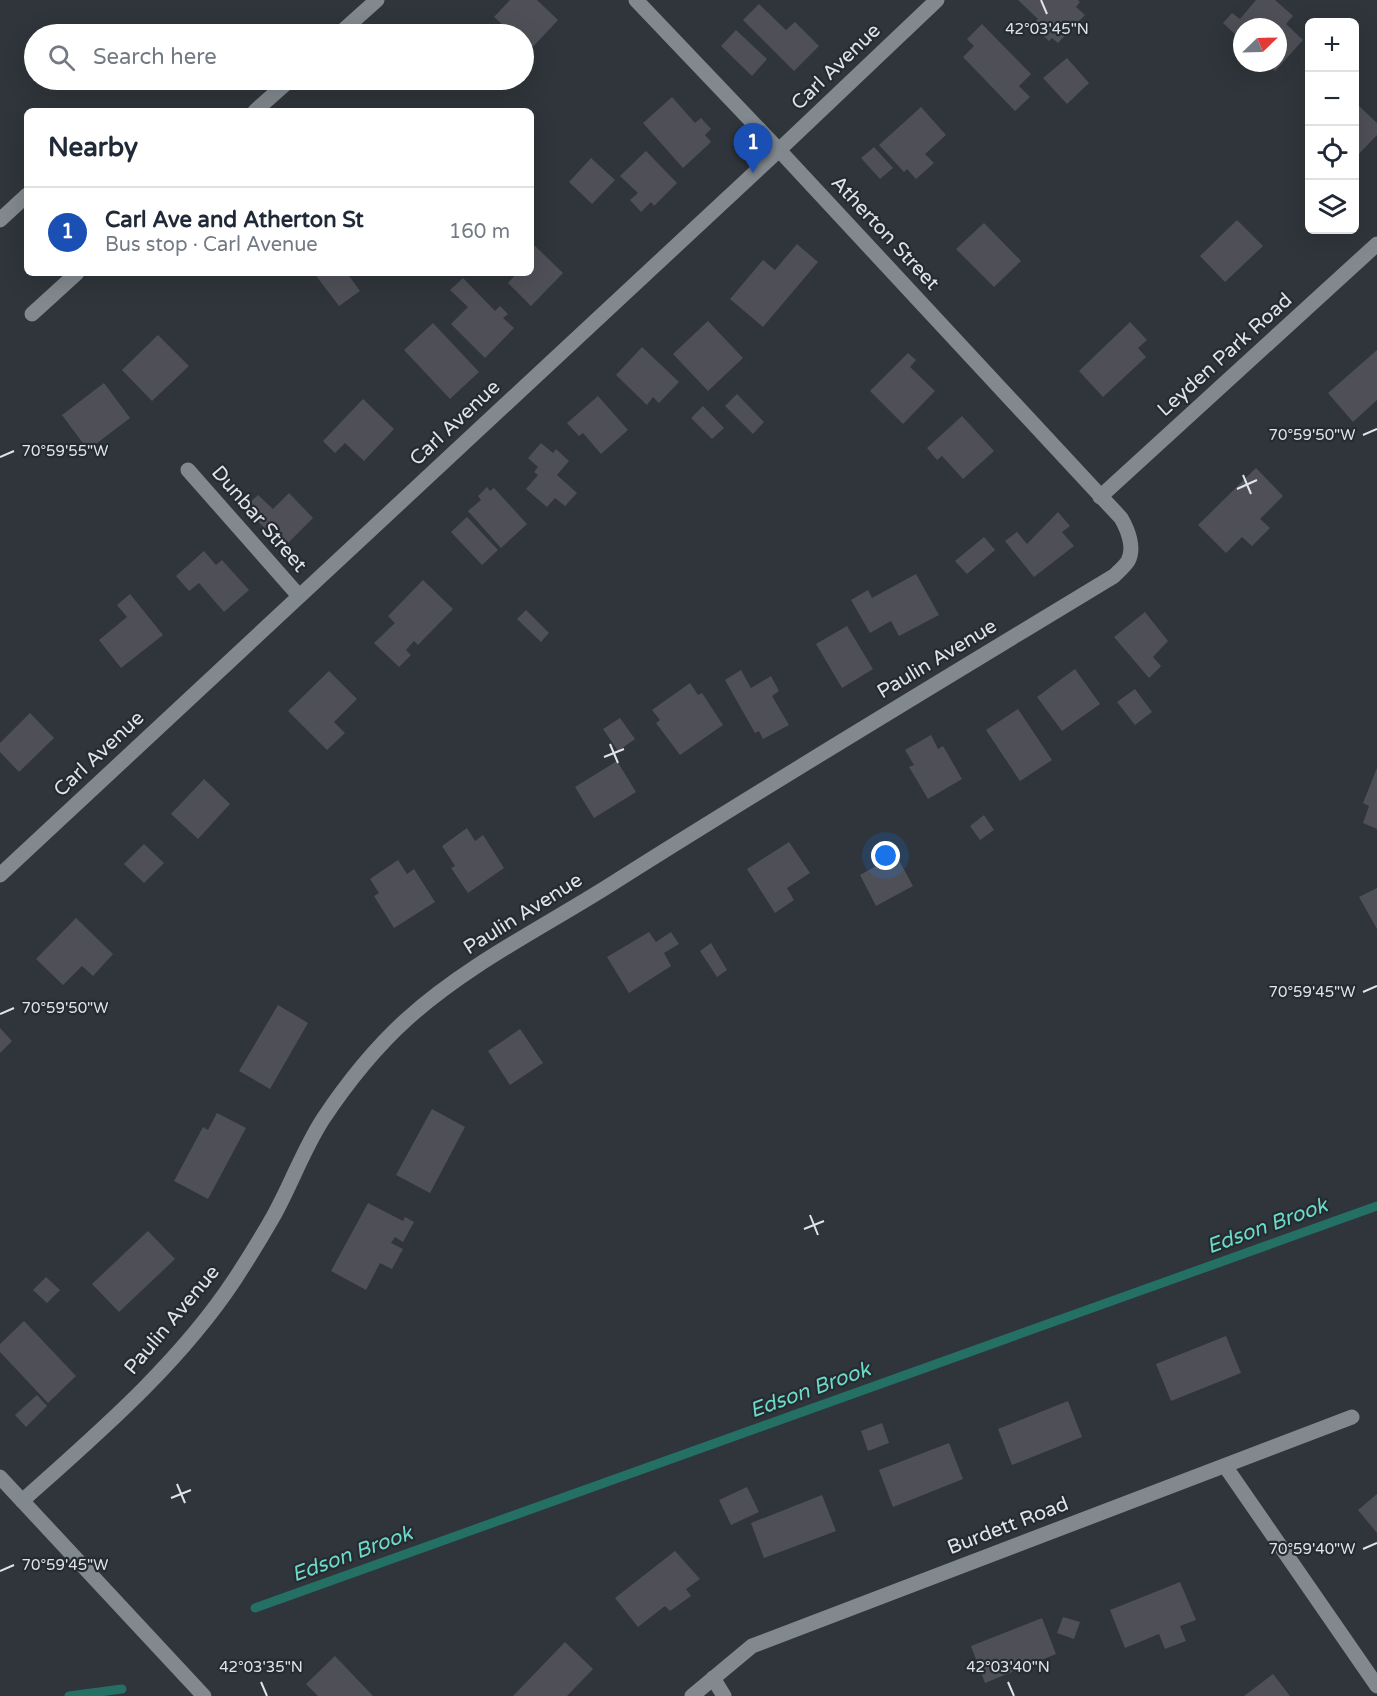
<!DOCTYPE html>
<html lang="en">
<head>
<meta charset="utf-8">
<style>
	body { margin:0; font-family:"Varela Round",sans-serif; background:#f2f2f3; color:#1f2937 }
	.controls { position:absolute; right:18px; top:18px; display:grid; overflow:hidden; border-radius:9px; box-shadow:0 6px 24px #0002 }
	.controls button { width:54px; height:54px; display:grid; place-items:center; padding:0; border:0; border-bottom:2px solid #e0e1e3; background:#fff; color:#1f2937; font:30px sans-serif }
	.compass { position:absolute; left:1233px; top:18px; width:54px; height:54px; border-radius:50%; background:#fff; box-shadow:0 6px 24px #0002; rotate:67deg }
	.you { position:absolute; left:886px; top:856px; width:21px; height:21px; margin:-15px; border:4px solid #fff; border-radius:50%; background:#1a73e8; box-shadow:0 0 0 9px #1a73e833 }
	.badge { display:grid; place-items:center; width:39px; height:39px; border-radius:50%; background:#db2777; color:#fff; font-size:20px; font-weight:700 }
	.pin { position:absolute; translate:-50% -50px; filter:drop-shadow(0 2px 3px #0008) }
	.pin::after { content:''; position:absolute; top:32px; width:21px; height:18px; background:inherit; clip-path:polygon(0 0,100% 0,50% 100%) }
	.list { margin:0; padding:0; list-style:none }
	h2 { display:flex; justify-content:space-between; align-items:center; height:78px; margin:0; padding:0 24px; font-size:26px }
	h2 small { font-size:20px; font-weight:400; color:#747a83 }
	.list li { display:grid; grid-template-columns:39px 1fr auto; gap:18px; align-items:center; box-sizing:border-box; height:90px; padding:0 24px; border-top:2px solid #e0e1e3 }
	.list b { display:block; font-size:22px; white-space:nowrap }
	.list p { margin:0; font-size:20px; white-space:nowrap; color:#747a83 }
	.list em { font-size:20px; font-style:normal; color:#747a83 }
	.icon { flex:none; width:33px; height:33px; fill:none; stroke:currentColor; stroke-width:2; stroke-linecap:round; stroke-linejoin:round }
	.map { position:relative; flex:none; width:1377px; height:1696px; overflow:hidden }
	.search { position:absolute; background:#fff; box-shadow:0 6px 24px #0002; left:24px; top:24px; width:510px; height:66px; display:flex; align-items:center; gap:15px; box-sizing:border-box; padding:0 21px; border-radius:33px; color:#747a83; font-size:22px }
	.panel { position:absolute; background:#fff; box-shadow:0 6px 24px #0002; left:24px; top:108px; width:510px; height:168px; border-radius:9px }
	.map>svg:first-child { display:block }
</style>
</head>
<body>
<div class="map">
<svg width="1377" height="1696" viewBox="0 0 1377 1696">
	<rect width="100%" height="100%" fill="#2f353a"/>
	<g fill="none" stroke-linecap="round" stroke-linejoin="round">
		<path stroke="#247065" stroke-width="9" d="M255,1608L1377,1206
			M69,1696L122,1689"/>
	</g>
	<path fill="#4f5057" d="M510,0H537L558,20L530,50L524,45V34H513L494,17Z
		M1018,0H1078L1080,2L1076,7L1085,15L1058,43L1052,38L1049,41L1032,25L1038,19Z
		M1256,0H1275L1293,16L1286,24L1303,40L1275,71L1267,63H1278V27H1242V41L1223,23L1232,13L1240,19Z
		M759,4L786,30L795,22L819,46L794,71L743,20Z
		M982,24L1031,74L1019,86L1030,97L1015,111L963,57L974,46L967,39Z
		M736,30L767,59L752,76L721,46Z
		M1067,58L1089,83L1067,104L1043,78Z
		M672,97L695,123L701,118L711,129L705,135L711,142L683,168L643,123Z
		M1357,104L1377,123V135L1354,159V107Z
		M921,107L946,135L925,154L934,163L916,179L907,169L904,172L879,145Z
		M874,147L893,168L880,179L861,158Z
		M646,151L677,183L654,206L651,202L641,212L630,200L638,193L620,176Z
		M591,158L615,180L592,204L569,182Z
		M1237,220L1263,246L1225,282L1200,256Z
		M984,223L1021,261L994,287L956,249Z
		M531,242L563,273L531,306L508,283L517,273H531Z
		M797,244L818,262L763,327L730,299L763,260L775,270Z
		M314,273H347L360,291L339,306Z
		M463,278L495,311L500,306L508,314L503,318L514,328L485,358L451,324L468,307L450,290Z
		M708,321L743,358L708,391L673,354Z
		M1130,322L1147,340L1138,348L1146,357L1103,397L1079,371Z
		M433,323L479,372L450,399L404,350Z
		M158,335L189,366L152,401L122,370Z
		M642,347L679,382L659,403L653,397L647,405L616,375Z
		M1377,350V400L1353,422L1328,393Z
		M908,353L916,360L910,367L935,391L903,424L870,391Z
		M104,383L130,418L88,450L62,415Z
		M737,394L764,422L753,434L725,406Z
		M598,396L628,430L601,454L583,433L579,436L567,423Z
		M363,399L394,429L364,461L345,443L335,453L323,441Z
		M703,406L724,428L712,439L691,418Z
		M962,416L994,451L963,479L942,456L937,460L927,448Z
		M541,443L553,453L556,449L569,461L557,475L577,493L565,506L555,498L547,507L526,489L538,475L534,472L538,467L528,458Z
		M1256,468L1283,496L1260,519L1270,528L1252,546L1242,537L1226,553L1198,525Z
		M487,487L490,491L494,488L527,524L501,548L468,511L481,500L478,496Z
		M289,493L313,518L284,547L244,508L258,495L273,509Z
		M1058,512L1070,526L1062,532L1074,546L1034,577L1005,541L1017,532L1027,544Z
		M467,517L498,550L482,565L451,532Z
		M984,537L995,550L967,574L955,561Z
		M204,551L216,565L222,560L249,590L224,612L199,583L189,591L176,576Z
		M916,574L939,615L899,636L891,621L870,633L851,600L868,590L872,598Z
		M423,580L453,609L418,645L414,641L406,650L411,655L399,667L374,643L395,623L388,616Z
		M130,594L163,635L121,668L99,640L127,617L117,605Z
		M526,610L549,633L541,642L517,619Z
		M1145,612L1168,641L1153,657L1161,666L1149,678L1114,637Z
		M847,626L873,669L842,688L816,644Z
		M1075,669L1100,704L1062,731L1037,697Z
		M741,670L751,688L771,676L779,691L772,696L789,725L763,739L759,731L755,733L725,680Z
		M329,671L357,699L334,722L345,733L327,750L288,711Z
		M690,683L698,695L702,693L723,725L680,755L656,723L660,720L652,710Z
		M1135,689L1152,712L1135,725L1117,702Z
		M1018,709L1052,760L1020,781L986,730Z
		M30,713L54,738L19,772L0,752V743Z
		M620,718L635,739L618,751L603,729Z
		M931,735L938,749L943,746L962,779L928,799L909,767L914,765L905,750Z
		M617,761L636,792L594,818L575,787Z
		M1377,768V829L1363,823L1369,806L1363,803Z
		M204,779L230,804L198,839L171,814Z
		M984,815L994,830L980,840L970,826Z
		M467,828L475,841L483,835L504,868L468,893L451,868L455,866L442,846Z
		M789,842L810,873L787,888L794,900L775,913L747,869Z
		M144,844L164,863L144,883L124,864Z
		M896,855L913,886L876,906L860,875Z
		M398,860L407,874L414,869L435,902L394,928L374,896L379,893L370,879Z
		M1377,888V929L1359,897Z
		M76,918L113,954L93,976L82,966L63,985L36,959Z
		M649,932L656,942L671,932L679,944L664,953L671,966L629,993L607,957Z
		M711,943L727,970L717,977L700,951Z
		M278,1005L308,1023L270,1089L239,1071Z
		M0,1028L12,1041L0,1053Z
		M520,1029L543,1063L510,1085L488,1051Z
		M432,1109L465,1127L430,1193L396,1175Z
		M217,1113L246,1128L208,1199L174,1181L203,1127L208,1130Z
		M368,1203L403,1221L405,1217L414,1222L403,1242L395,1237L391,1243L403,1249L392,1269L380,1263L366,1290L331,1271Z
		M148,1231L175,1259L119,1312L92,1284Z
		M46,1277L60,1290L47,1303L33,1290Z
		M24,1321L76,1376L48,1403L0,1352V1344Z
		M1226,1336L1241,1373L1171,1401L1156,1364Z
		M37,1395L47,1406L26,1427L15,1415Z
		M1068,1401L1082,1437L1012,1465L998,1429Z
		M882,1423L889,1443L868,1451L861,1431Z
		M949,1443L963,1479L893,1507L879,1470Z
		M747,1487L759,1512L731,1525L719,1500Z
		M1377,1494V1533L1358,1510Z
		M822,1495L836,1531L764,1558L751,1523Z
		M675,1551L700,1579L686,1589L691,1596L670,1611L665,1606L638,1627L615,1598Z
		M1180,1582L1196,1620L1180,1626L1186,1641L1165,1649L1159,1634L1125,1648L1110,1610Z
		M1063,1617L1080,1622L1074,1639L1057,1633Z
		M1042,1618L1056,1654L985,1683L971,1646Z
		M565,1642L593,1669L567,1696H513Z
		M335,1656L373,1696H318L306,1684Z
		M1273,1674L1290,1696H1244Z"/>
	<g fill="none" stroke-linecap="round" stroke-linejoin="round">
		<path stroke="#81888e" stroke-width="15" d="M339,34L377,0
			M255,111L290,80
			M0,220L27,195
			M32,314L77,273
			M188,470L299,596
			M1100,497L1377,244
			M0,875L779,150L937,0
			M1225,1466L1377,1686
			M0,1477L204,1696
			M22,1501C97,1434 179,1364 235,1279C248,1259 261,1238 273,1217C291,1185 303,1150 323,1119C347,1083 375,1048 407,1019C470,962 550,924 621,878C784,775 949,676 1114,576C1118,572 1125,566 1128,561C1135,548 1128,530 1121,518L779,150L636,0
			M713,1678L724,1696
			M692,1696L752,1646L1352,1417"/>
	</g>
	<path fill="none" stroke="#e0e4e7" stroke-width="2" d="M1041,0L1047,14M1363,435L1377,429M0,457L14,451M1243,475L1251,494M1237,489L1257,480M610,744L618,763M604,757L624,749M1363,992L1377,986M0,1014L14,1008M810,1215L818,1235M804,1229L824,1221M177,1484L185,1503M171,1498L191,1490M1363,1549L1377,1543M0,1571L14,1565M261,1682L267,1696M1008,1682L1014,1696"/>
	<g text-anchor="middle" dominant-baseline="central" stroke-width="4.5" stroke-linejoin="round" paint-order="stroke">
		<g font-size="20" fill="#e0e4e7" stroke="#252b30">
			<text transform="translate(836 67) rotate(-44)">Carl Avenue</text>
			<text transform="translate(885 233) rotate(47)">Atherton Street</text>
			<text transform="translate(1225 355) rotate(-42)">Leyden Park Road</text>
			<text transform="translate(455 423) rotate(-43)">Carl Avenue</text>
			<text transform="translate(259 519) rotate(49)">Dunbar Street</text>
			<text transform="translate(937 659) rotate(-31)">Paulin Avenue</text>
			<text transform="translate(99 754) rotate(-43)">Carl Avenue</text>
			<text transform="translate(523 914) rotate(-32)">Paulin Avenue</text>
			<text transform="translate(172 1320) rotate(-50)">Paulin Avenue</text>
			<text transform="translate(1008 1526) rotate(-21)">Burdett Road</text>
		</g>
		<g font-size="21" font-style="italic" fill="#6cdbc9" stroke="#252b30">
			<text transform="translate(1267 1226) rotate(-20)">Edson Brook</text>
			<text transform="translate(810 1390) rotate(-20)">Edson Brook</text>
			<text transform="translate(352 1554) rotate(-20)">Edson Brook</text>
		</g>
	</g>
	<g font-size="15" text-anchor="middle" fill="#e0e4e7" stroke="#252b30" stroke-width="4.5" stroke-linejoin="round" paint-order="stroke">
		<text x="1047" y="34">42°03'45"N</text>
		<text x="1312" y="440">70°59'50"W</text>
		<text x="65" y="456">70°59'55"W</text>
		<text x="1312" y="997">70°59'45"W</text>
		<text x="65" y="1013">70°59'50"W</text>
		<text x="1312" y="1554">70°59'40"W</text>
		<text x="65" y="1570">70°59'45"W</text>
		<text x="261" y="1672">42°03'35"N</text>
		<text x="1008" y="1672">42°03'40"N</text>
	</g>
</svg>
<div class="controls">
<button>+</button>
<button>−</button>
<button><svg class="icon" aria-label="locate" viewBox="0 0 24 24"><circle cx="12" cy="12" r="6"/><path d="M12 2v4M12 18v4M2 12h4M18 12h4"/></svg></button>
<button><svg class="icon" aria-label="layers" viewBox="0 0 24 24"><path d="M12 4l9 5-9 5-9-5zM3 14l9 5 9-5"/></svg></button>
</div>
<svg class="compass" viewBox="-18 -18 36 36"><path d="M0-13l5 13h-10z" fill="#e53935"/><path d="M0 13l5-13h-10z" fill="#747a83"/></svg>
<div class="you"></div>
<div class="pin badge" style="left:753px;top:173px;background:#1a4fb4">1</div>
<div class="search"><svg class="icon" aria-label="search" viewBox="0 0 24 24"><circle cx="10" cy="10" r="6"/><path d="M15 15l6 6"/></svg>Search here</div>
<section class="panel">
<h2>Nearby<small></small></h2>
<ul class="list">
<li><span class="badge" style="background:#1a4fb4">1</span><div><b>Carl Ave and Atherton St</b><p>Bus stop · Carl Avenue</p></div><em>160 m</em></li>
</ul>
</section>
</div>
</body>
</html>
